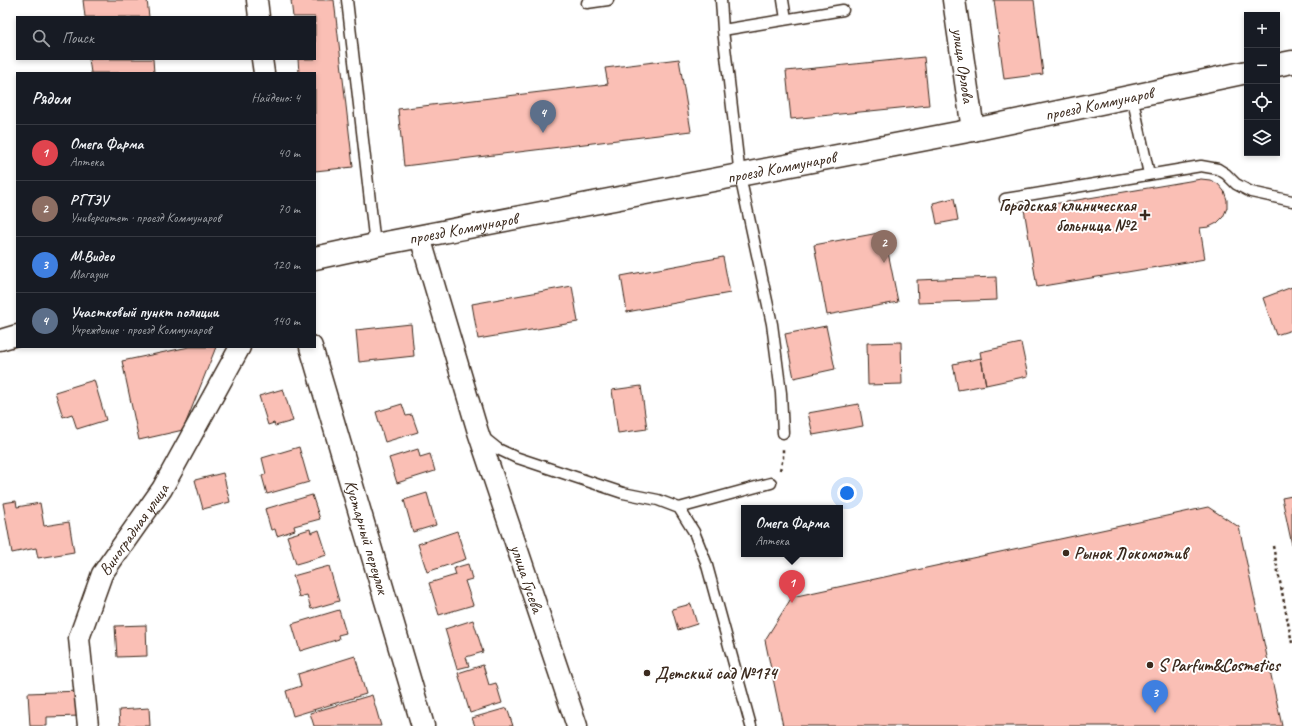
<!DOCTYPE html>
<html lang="ru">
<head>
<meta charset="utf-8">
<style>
	body { margin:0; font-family:Caveat,sans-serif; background:#20242c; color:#f1f3f6 }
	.controls { position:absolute; right:12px; top:12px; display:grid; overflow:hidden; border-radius:0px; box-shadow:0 2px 6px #0003 }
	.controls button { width:36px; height:36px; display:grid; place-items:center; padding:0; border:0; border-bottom:1px solid #363941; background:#171b24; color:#f1f3f6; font:20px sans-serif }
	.you { position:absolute; left:847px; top:493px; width:14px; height:14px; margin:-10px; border:3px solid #fff; border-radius:50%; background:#1a73e8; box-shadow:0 0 0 6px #1a73e833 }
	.badge { display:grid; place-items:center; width:26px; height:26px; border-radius:50%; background:#d93025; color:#fff; font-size:13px; font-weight:700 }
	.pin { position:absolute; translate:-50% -33px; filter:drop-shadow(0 1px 2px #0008) }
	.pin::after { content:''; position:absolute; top:21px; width:14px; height:12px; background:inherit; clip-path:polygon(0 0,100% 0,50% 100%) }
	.popup { position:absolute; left:741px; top:505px; width:102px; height:52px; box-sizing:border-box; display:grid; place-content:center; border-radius:0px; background:#171b24; filter:drop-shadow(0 1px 3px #0005); font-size:13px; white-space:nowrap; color:#9ea1a6 }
	.popup b { font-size:15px; color:#f1f3f6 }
	.popup::after { content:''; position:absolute; left:50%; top:100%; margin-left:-8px; border:8px solid transparent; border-top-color:#171b24 }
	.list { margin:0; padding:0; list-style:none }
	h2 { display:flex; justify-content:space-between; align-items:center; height:52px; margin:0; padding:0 16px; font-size:17px }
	h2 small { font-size:13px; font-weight:400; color:#9ea1a6 }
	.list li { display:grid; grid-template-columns:26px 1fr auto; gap:12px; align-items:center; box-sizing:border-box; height:56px; padding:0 16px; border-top:1px solid #363941 }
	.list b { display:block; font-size:15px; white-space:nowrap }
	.list p { margin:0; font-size:13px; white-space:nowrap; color:#9ea1a6 }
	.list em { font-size:13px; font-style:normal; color:#9ea1a6 }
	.icon { flex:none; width:22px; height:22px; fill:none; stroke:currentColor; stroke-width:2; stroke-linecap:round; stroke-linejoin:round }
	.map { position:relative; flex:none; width:1292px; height:726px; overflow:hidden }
	.search { position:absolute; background:#171b24; box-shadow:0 2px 6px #0003; left:16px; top:16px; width:300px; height:44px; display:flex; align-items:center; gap:10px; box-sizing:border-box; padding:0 14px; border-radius:0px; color:#9ea1a6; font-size:15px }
	.panel { position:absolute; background:#171b24; box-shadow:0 2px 6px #0003; left:16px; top:72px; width:300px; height:276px; border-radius:0px }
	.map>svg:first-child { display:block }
</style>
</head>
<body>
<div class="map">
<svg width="1292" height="726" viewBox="0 0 1292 726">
	<rect width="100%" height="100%" fill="#fff"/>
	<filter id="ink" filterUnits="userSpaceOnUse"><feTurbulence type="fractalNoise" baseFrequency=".025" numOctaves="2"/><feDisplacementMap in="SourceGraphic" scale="8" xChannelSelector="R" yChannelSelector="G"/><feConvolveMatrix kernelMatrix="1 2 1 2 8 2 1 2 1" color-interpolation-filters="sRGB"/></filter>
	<g filter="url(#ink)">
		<path fill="#fabfb5" stroke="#3b2a1e" d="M83,0H147L149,17H85Z
			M291,0H334L353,167L315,171V73H299L298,59H315V17H293Z
			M994,0H1034L1043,74L1004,79Z
			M924,57L929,105L791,119L786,71Z
			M89,59H153L154,73H91Z
			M679,59L691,131L404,166L398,109L608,84L605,68Z
			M1201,179L1210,180L1218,184L1224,191L1227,200V208L1223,217L1217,223L1209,227L1200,228L1205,259L1037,287L1024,209Z
			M954,198L958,220L937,224L933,203Z
			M884,232L898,302L827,315L814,245Z
			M723,257L730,293L627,312L621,276Z
			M996,277L997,300L918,303L917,280Z
			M572,286L578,322L478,339L472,304Z
			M1292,287V330L1276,335L1263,298Z
			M411,324L414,356L359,362L356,330Z
			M826,326L835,369L794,378L785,334Z
			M901,342L902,384L868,385L867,343Z
			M1021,343L1028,376L986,385L980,352Z
			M189,347H216L183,430L139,440L122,361Z
			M981,358L986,385L958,390L953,364Z
			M94,380L106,420L77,429L72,414L63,417L55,392Z
			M641,386L647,429L618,433L612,390Z
			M283,389L293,421L275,426L274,423L268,425L259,396Z
			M402,404L406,416L412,415L418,432L385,442L376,412Z
			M859,404L863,426L813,435L808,413Z
			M299,447L309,482L267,494L262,476L266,474L262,458Z
			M418,449L420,457L430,454L435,471L397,483L389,458Z
			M223,473L230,502L203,509L195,480Z
			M427,493L436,525L413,532L404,500Z
			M312,495L320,519L294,526L295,530L277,536L275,529L271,530L265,509Z
			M1292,496V545L1282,498Z
			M16,501L17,507L40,503L44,526L69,522L74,552L38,558L36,548L12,553L3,503Z
			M1208,507L1239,527L1282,726H783L765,640L792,597Z
			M310,529L311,533L319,530L327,555L296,564L287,536Z
			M457,531L466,559L427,572L418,544Z
			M468,564L472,579L465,581L473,605L439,615L429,583L456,575L454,568Z
			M329,566L339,601L311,609L307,595L299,597L293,576Z
			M691,604L697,624L678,630L672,609Z
			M339,610L346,633L338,635L339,639L300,651L292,624Z
			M473,620L483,652L466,657L469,666L457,669L445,629Z
			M146,625L147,656L117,657L115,626Z
			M355,656L366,694L293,716L286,691L301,686L298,674Z
			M483,665L489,685L496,683L502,703L470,713L458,673Z
			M80,691L81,716L47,717V726H30L28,693Z
			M372,695L381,726H314L310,713Z
			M149,708L150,726H120L119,710Z
			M507,708L513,726H475L472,718Z"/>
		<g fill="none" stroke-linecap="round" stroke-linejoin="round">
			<defs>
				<path id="service" d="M347,0L375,245
					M721,0L723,30L740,176L772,324L781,393L783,433
					M783,0L786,19
					M587,3L608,0
					M723,30L843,10
					M1132,96L1149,174
					M1005,199L1201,166L1218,169L1226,174L1236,184L1251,192L1292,201
					M483,437L498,449L515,457L623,493L658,500L679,508L771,483
					M679,508L694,532L706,562L751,726"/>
				<g id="minor">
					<path d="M257,0L259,17"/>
					<path d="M262,59L264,73"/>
					<path id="s1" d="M420,237L478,432L577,726"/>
					<path d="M0,340L17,335"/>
					<path id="s2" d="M88,726L79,638L102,574L162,489L240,347"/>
				</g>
				<g id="tertiary">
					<path id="s3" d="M954,0L973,130"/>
					<path d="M1277,65L1292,62"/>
					<path id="s4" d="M315,258L375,245L973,130L1247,72"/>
					<path id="s5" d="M311,347L423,726"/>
				</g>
			</defs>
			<use href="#service" stroke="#3b2a1e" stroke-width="13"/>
			<use href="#minor" stroke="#3b2a1e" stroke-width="23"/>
			<use href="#tertiary" stroke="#3b2a1e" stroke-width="25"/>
			<path stroke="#3b2a1e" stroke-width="2.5" stroke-dasharray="3 3" stroke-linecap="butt" d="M780,470L783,458V449
				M1273,546L1292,643"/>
			<use href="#service" stroke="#fff" stroke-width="10"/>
			<use href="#minor" stroke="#fff" stroke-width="20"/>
			<use href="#tertiary" stroke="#fff" stroke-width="22"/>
		</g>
	</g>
	<g fill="#3b2a1e" stroke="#fff" stroke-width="1.5">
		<path d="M1143 209h4v4h4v4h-4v4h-4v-4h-4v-4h4z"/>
		<circle cx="1066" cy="553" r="4"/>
		<circle cx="1150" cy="665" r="4"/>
		<circle cx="647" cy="673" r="4"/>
	</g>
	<g text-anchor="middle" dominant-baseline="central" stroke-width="4" stroke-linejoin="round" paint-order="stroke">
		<g font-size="17" fill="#3b2a1e" stroke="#fff">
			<text stroke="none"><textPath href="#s3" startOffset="66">улица Орлова</textPath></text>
			<text stroke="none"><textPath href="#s4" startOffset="799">проезд Коммунаров</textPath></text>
			<text stroke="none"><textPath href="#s4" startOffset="475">проезд Коммунаров</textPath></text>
			<text stroke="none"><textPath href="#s4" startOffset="151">проезд Коммунаров</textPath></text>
			<text stroke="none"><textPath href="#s2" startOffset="211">Виноградная улица</textPath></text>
			<text stroke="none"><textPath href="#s5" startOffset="198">Кустарный переулок</textPath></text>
			<text stroke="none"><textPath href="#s1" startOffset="358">улица Гусева</textPath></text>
		</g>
		<g font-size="17" font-weight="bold" fill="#3b2a1e" stroke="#fff" text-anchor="start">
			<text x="1136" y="205" text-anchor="end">Городская клиническая<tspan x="1136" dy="20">больница №2</tspan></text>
			<text x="1074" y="553">Рынок Локомотив</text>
			<text x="1158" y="665">S Parfum&amp;Cosmetics</text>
			<text x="655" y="673">Детский сад №174</text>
		</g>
	</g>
</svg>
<div class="controls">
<button>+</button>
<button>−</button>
<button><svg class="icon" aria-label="locate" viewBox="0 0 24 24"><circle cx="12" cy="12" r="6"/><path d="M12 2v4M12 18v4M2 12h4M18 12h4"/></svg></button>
<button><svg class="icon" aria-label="layers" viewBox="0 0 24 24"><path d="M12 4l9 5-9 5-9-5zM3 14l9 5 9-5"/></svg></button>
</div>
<div class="you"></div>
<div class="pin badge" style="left:792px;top:603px;background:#e0444e">1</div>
<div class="popup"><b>Омега Фарма</b>Аптека</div>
<div class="pin badge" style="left:884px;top:263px;background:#8d6e63">2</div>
<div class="pin badge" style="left:1155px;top:713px;background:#3f7fe0">3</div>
<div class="pin badge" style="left:543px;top:133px;background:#5c6f8a">4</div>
<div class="search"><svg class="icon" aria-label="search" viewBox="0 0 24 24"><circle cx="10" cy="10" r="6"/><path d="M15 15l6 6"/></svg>Поиск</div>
<section class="panel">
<h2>Рядом<small>Найдено: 4</small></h2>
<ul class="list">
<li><span class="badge" style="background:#e0444e">1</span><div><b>Омега Фарма</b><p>Аптека</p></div><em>40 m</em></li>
<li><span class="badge" style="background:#8d6e63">2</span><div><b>РГТЭУ</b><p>Университет · проезд Коммунаров</p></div><em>70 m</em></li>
<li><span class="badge" style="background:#3f7fe0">3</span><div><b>М.Видео</b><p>Магазин</p></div><em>120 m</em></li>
<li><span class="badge" style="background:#5c6f8a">4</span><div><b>Участковый пункт полиции</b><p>Учреждение · проезд Коммунаров</p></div><em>140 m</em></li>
</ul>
</section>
</div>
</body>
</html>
